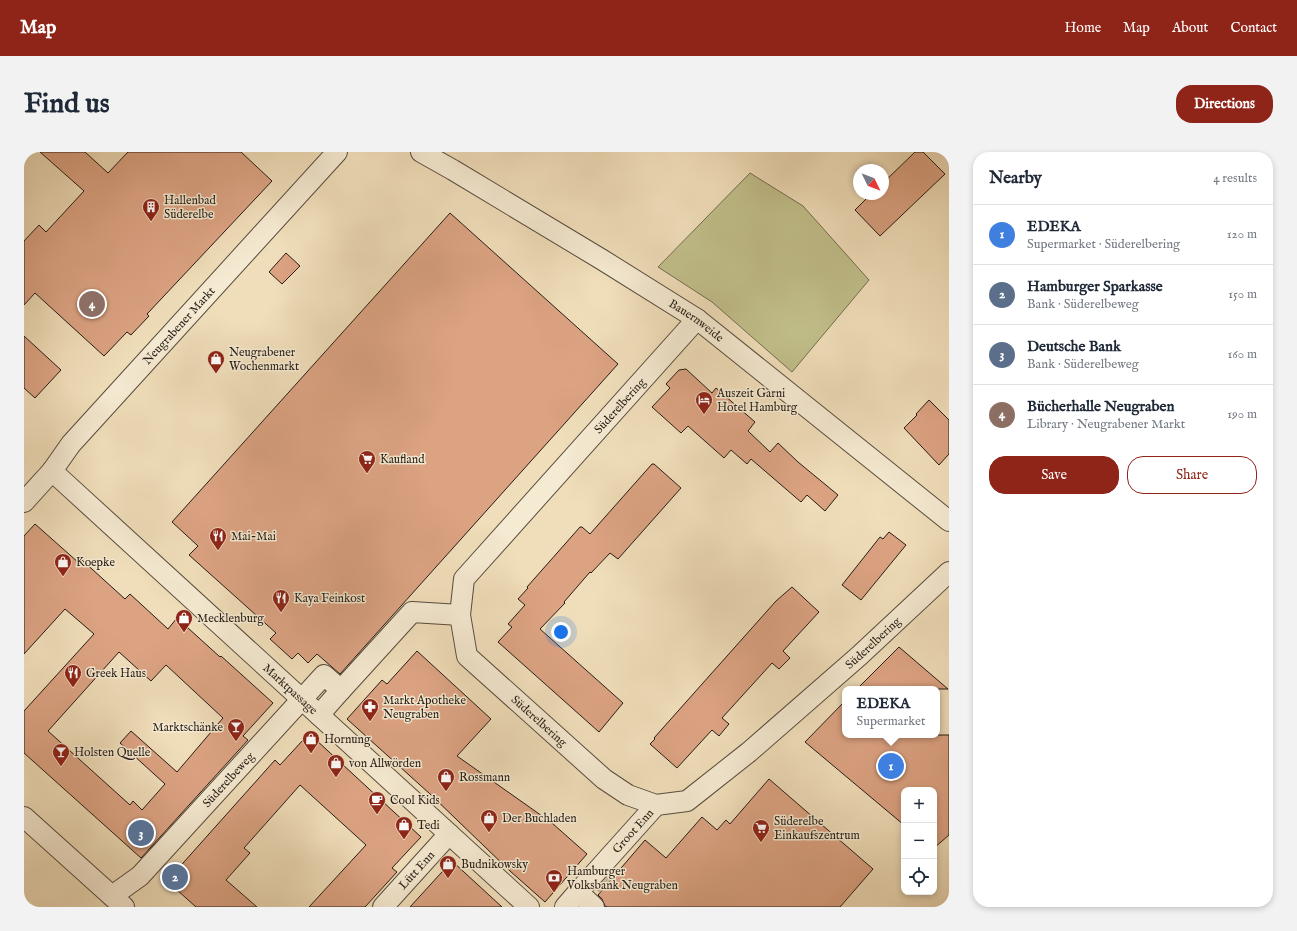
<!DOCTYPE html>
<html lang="en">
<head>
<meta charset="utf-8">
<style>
	body { margin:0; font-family:"IM FELL English",serif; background:#f2f2f3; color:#1f2937 }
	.controls { position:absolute; right:12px; bottom:12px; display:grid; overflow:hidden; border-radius:8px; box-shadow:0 2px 6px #0003 }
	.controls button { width:36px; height:36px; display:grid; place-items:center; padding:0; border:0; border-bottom:1px solid #e0e1e3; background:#fff; color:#1f2937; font:20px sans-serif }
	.compass { position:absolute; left:829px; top:12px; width:36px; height:36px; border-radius:50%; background:#fff; box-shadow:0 2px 6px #0003; rotate:133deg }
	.you { position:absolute; left:537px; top:480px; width:14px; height:14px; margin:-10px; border:3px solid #fff; border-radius:50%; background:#1a73e8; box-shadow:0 0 0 6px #1a73e833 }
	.badge { display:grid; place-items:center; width:26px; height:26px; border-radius:50%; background:#8f2418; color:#fff; font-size:13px; font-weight:700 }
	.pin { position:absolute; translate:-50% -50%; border:2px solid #fff; box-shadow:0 1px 4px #0006 }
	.popup { position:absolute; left:818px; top:534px; width:98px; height:52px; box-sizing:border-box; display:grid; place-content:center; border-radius:8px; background:#fff; filter:drop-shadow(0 1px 3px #0005); font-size:13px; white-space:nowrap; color:#747a83 }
	.popup b { font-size:15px; color:#1f2937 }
	.popup::after { content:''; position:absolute; left:50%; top:100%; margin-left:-8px; border:8px solid transparent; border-top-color:#fff }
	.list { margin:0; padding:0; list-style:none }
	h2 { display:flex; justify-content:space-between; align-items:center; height:52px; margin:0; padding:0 16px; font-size:17px }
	h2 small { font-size:13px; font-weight:400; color:#747a83 }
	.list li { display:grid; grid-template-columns:26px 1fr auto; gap:12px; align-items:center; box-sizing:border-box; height:60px; padding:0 16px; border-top:1px solid #e0e1e3 }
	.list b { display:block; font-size:15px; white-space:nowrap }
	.list p { margin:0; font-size:13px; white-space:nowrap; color:#747a83 }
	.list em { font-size:13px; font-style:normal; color:#747a83 }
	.actions { display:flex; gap:8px; padding:12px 16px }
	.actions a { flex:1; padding:9px 0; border:1px solid #8f2418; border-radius:16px; text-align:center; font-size:14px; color:#8f2418 }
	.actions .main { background:#8f2418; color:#fff }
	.icon { flex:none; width:22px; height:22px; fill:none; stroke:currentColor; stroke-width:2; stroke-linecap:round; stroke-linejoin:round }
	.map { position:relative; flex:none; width:925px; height:755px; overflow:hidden; border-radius:16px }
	header { display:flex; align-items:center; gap:24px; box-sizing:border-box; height:56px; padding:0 20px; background:#8f2418; color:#fff }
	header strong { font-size:19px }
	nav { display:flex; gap:22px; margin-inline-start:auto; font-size:14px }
	.intro { display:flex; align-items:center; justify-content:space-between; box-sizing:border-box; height:96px; padding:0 24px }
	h1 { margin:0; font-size:28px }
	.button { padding:10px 18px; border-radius:16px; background:#8f2418; color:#fff; font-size:14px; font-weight:700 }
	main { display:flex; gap:24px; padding:0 24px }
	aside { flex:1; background:#fff; border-radius:16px; box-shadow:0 2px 6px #0003 }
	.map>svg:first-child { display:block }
</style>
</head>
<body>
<header>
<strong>Map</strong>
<nav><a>Home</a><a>Map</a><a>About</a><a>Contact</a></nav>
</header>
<div class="intro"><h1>Find us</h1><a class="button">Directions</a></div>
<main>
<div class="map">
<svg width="925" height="755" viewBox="0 0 925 755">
	<rect width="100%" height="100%" fill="#f0deba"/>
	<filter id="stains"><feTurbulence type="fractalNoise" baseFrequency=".005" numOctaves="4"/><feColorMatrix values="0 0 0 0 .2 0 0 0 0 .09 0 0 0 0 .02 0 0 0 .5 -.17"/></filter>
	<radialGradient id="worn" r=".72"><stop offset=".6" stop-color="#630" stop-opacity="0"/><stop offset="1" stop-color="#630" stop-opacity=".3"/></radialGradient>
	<path fill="#c1bf8b" stroke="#746e50" d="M726,21L779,54L845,128L768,220L688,150L634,115Z"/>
	<path fill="#dca383" stroke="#261c14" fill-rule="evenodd" d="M16,0H61L84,21L104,0H217L248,29L123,162L125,164L107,183L103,180L80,204L11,141L0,153V89L15,73L22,80L60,39Z
		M891,0H899L921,22L856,84L831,58L847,42H859V31Z
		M426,61L594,212L316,522L293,502L284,511L274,501L268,507L246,487L252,481L165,403L174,394L148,370Z
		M262,101L276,114L258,132L245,120Z
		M0,184L37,218L11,246L0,236Z
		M662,217L688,241L692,236L731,270L724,279L746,300L754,291L774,310L814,343L801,359L783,343L777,350L727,307L723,312L707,298L700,306L664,274L657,281L628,255L646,236L642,232L655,218Z
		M905,248L925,268V302L915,313L880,276L893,263L892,262Z
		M628,312H630L657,336L594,407L586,401L567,421L566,420L540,450L541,451L516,477L599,551L575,580L474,490L488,475L484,472L501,453L494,447L504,436L503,435L556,375H558L566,382Z
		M11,372L55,411L58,408L101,447L106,442L144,477L153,466L196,505L197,504L249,551L219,584L224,588L117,706L0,601V559L70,482L41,457L0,502V384ZM95,500L127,529L142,513L199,566L153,620L107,579L96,591L141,632L118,658L109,649L106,653L24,579Z
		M865,380L882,393L837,448L818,433L856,385L859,387Z
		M768,435L795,460L759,499L766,506L755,517L748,511L698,566L705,572L695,584L688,578L653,616L626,592L631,587L630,586L752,449Z
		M875,495L924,537H833Z
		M393,499L467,567L433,604L528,671L563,702L521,750L486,719L406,642L323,567L358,528L363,532Z
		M821,549V583H925V683L910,696V638H880V673L781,590Z
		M290,586L397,685L368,716L373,720L341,755H285L342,693L276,633L220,696L226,701L202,728L233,755H172L143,729L251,608L256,613L279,588Z
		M745,627L849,717L816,755H583L581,754L578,747L574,743L621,688L642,706L678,665L693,678L702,668L706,672Z
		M428,709L478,755H386Z"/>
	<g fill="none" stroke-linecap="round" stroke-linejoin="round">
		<path stroke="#c8b799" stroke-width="20" stroke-dasharray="20 10" stroke-linecap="butt" d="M570,723L582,733"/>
		<defs>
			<g id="minor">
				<path id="s1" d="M397,0L429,18L577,107L673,167L925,369"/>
				<path id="s2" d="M673,167L440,427L436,463L443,504L580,627L604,643L632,653L663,649L725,600L835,504L925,420"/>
				<path id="s3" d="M28,319L505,755"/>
				<path id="s4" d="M0,350L28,319L47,292L313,0"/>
				<path d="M295,563L317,538"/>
				<path d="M0,665L100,755"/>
				<path id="s5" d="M88,744L116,724L300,523L317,538L388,460L436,463"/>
				<path id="s6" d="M359,755L425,682"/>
				<path d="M541,755L554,740"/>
				<path id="s7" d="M570,755L554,740L632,653"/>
			</g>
		</defs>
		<use href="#minor" stroke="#584c3e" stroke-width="22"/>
		<use href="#minor" stroke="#f5ead2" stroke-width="20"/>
	</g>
	<defs>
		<symbol id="building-pin" viewBox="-11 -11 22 30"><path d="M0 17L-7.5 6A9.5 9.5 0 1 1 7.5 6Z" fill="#8f2418" stroke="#f5ead2"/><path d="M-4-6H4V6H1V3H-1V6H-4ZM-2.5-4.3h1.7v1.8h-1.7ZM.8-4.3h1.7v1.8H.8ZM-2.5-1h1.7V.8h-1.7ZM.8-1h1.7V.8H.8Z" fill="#fff"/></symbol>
		<symbol id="shop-pin" viewBox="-11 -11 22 30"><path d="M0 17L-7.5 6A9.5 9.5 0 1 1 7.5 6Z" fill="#8f2418" stroke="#f5ead2"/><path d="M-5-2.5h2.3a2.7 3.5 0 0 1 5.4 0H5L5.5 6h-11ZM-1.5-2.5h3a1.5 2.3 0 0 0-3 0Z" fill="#fff"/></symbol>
		<symbol id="hotel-pin" viewBox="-11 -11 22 30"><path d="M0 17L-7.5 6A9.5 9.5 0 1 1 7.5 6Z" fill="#8f2418" stroke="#f5ead2"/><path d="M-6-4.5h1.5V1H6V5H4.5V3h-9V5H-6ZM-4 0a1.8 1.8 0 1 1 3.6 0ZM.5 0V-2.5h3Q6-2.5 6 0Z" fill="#fff"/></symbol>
		<symbol id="supermarket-pin" viewBox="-11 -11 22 30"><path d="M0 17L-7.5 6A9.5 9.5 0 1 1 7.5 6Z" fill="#8f2418" stroke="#f5ead2"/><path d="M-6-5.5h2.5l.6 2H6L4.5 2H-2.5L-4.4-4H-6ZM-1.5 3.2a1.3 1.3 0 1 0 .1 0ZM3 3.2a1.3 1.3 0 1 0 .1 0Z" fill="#fff"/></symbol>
		<symbol id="restaurant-pin" viewBox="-11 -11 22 30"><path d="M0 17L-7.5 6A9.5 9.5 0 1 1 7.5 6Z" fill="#8f2418" stroke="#f5ead2"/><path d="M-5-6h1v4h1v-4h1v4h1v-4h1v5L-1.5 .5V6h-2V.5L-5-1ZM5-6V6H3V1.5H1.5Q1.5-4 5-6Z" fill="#fff"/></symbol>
		<symbol id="pharmacy-pin" viewBox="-11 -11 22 30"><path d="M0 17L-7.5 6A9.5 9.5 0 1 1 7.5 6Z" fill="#8f2418" stroke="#f5ead2"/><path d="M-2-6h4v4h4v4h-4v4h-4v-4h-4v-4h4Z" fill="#fff"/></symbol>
		<symbol id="bar-pin" viewBox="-11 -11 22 30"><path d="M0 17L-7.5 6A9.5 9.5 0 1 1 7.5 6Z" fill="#8f2418" stroke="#f5ead2"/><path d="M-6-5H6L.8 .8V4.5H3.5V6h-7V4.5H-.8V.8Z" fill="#fff"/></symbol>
		<symbol id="cafe-pin" viewBox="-11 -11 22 30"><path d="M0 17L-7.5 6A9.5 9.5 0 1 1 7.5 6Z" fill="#8f2418" stroke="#f5ead2"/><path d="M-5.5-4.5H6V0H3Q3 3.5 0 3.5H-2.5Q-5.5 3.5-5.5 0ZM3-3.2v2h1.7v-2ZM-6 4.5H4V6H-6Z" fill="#fff"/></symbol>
		<symbol id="bank-pin" viewBox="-11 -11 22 30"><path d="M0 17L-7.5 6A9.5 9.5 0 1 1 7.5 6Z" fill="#8f2418" stroke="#f5ead2"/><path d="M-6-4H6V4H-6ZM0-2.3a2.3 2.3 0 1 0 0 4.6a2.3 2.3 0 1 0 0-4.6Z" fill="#fff"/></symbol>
	</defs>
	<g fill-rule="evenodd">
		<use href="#building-pin" x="117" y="45" width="20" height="27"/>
		<use href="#shop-pin" x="182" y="197" width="20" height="27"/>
		<use href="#hotel-pin" x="670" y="238" width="20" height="27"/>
		<use href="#supermarket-pin" x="333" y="297" width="20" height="27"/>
		<use href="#restaurant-pin" x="184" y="374" width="20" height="27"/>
		<use href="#shop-pin" x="29" y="400" width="20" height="27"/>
		<use href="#restaurant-pin" x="247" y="436" width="20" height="27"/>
		<use href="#shop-pin" x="150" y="456" width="20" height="27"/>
		<use href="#restaurant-pin" x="39" y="511" width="20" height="27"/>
		<use href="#pharmacy-pin" x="336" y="545" width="20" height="27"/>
		<use href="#bar-pin" x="202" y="565" width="20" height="27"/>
		<use href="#shop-pin" x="277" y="577" width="20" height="27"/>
		<use href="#bar-pin" x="27" y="590" width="20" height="27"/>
		<use href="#shop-pin" x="302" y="601" width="20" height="27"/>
		<use href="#shop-pin" x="412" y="615" width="20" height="27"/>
		<use href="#cafe-pin" x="343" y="638" width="20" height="27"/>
		<use href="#shop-pin" x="455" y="656" width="20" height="27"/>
		<use href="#shop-pin" x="370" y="663" width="20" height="27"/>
		<use href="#supermarket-pin" x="727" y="666" width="20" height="27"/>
		<use href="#shop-pin" x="414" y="702" width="20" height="27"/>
		<use href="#bank-pin" x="520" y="716" width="20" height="27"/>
	</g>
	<g text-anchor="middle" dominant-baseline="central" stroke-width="3" stroke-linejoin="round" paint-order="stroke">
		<g font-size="12" fill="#261c14" stroke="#f5ead2" text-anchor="start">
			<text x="140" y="48">Hallenbad<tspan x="140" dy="14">Süderelbe</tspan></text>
			<text x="205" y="200">Neugrabener<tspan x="205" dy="14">Wochenmarkt</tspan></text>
			<text x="693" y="241">Auszeit Garni<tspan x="693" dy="14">Hotel Hamburg</tspan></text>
			<text x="356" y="307">Kaufland</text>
			<text x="207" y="384">Mai-Mai</text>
			<text x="52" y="410">Koepke</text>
			<text x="270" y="446">Kaya Feinkost</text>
			<text x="173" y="466">Mecklenburg</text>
			<text x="62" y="521">Greek Haus</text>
			<text x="359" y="548">Markt Apotheke<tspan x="359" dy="14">Neugraben</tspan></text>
			<text x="199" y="575" text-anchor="end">Marktschänke</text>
			<text x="300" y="587">Hornung</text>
			<text x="50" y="600">Holsten Quelle</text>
			<text x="325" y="611">von Allwörden</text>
			<text x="435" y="625">Rossmann</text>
			<text x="366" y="648">Cool Kids</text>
			<text x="478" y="666">Der Buchladen</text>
			<text x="750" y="669">Süderelbe<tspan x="750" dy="14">Einkaufszentrum</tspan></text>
			<text x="393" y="673">Tedi</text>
			<text x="437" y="712">Budnikowsky</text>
			<text x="543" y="719">Hamburger<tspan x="543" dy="14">Volksbank Neugraben</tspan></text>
		</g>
		<g font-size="12" fill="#261c14" stroke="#f5ead2">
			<text stroke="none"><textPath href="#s1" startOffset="323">Bauernweide</textPath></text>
			<text stroke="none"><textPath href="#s4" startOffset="235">Neugrabener Markt</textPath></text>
			<text transform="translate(596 254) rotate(-48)">Süderelbering</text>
			<text stroke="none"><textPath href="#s2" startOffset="945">Süderelbering</textPath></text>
			<text stroke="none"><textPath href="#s3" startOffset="323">Marktpassage</textPath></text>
			<text stroke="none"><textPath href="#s2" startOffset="524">Süderelbering</textPath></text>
			<text stroke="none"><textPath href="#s5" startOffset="165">Süderelbeweg</textPath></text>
			<text stroke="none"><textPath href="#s7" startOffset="104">Groot Enn</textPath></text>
			<text stroke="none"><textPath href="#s6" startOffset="50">Lütt Enn</textPath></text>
		</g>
	</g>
	<rect width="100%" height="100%" filter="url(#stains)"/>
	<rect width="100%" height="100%" fill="url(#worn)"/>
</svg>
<div class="controls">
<button>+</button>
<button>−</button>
<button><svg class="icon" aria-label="locate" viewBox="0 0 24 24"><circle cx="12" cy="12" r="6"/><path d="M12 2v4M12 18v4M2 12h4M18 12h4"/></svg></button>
</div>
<svg class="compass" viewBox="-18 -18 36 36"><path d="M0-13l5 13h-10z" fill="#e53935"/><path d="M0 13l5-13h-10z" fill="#747a83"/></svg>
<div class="you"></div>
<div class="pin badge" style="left:867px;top:614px;background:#3f7fe0">1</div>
<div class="popup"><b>EDEKA</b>Supermarket</div>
<div class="pin badge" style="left:151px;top:725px;background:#5c6f8a">2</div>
<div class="pin badge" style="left:117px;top:681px;background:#5c6f8a">3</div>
<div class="pin badge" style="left:68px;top:152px;background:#8d6e63">4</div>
</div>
<aside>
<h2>Nearby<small>4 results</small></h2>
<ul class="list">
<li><span class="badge" style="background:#3f7fe0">1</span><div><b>EDEKA</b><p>Supermarket · Süderelbering</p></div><em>120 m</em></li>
<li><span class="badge" style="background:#5c6f8a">2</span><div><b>Hamburger Sparkasse</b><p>Bank · Süderelbeweg</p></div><em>150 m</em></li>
<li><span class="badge" style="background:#5c6f8a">3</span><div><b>Deutsche Bank</b><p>Bank · Süderelbeweg</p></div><em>160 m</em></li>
<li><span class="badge" style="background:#8d6e63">4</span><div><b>Bücherhalle Neugraben</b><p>Library · Neugrabener Markt</p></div><em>190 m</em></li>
</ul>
<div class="actions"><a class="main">Save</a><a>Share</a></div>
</aside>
</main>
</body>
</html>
